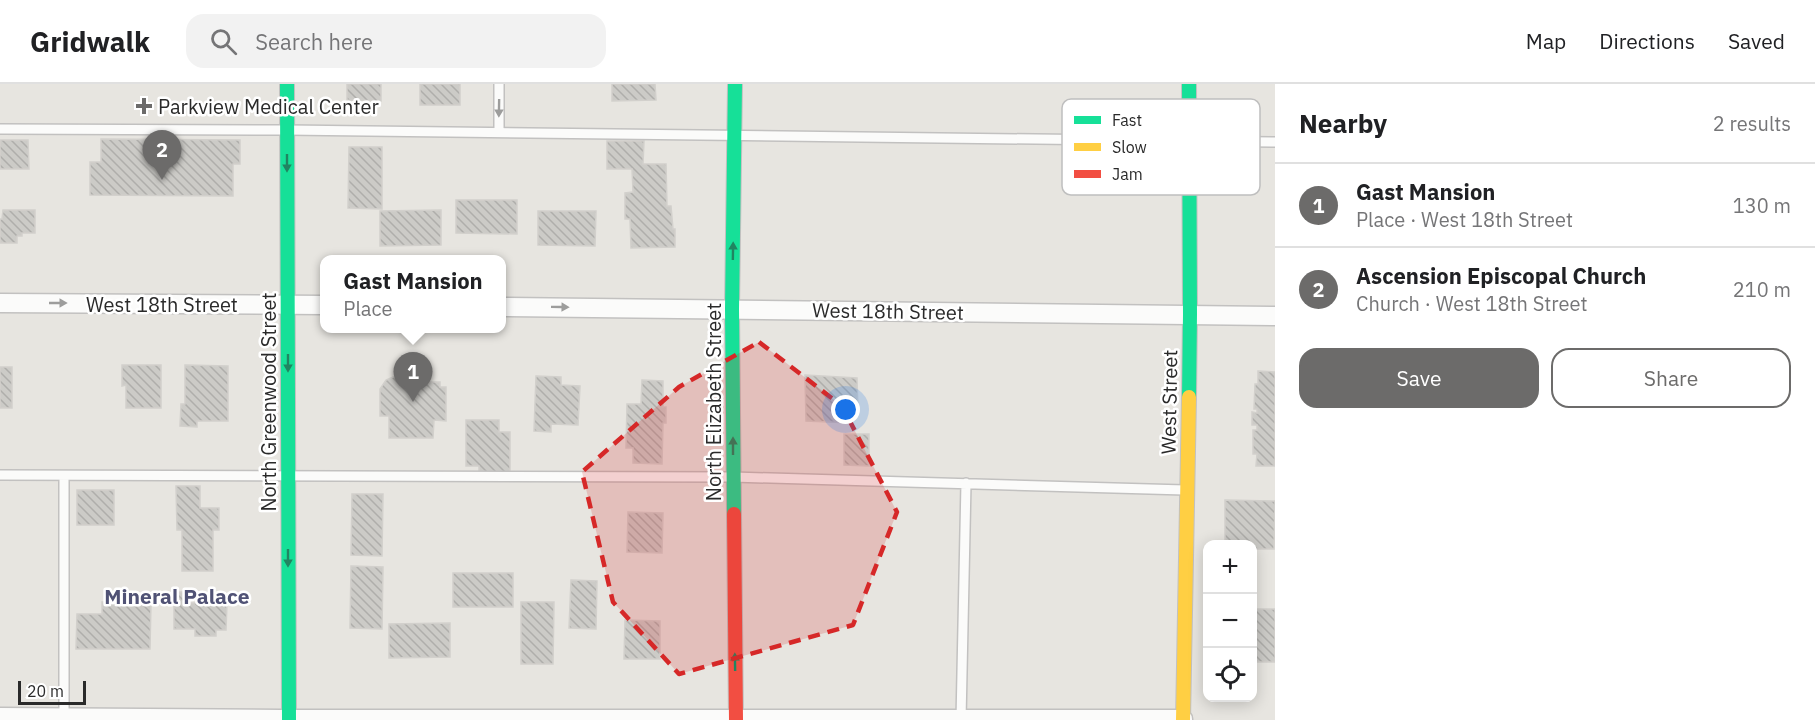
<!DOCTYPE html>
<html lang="en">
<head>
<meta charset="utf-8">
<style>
	body { margin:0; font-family:"IBM Plex Sans",sans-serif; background:#f2f2f2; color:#202124 }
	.controls { position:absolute; right:18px; bottom:18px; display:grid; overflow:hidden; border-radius:12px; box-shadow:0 3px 15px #0003 }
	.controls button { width:54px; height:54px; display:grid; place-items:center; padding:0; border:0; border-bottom:2px solid #e0e0e0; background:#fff; color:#202124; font:30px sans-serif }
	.scale { position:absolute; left:18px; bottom:15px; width:68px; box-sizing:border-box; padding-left:6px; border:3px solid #2a2a2a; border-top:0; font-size:16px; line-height:21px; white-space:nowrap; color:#2a2a2a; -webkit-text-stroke:4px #fff; paint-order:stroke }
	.you { position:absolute; left:846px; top:326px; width:21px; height:21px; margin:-15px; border:4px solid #fff; border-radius:50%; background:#1a73e8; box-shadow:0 0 0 9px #1a73e833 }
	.badge { display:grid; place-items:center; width:39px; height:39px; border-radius:50%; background:#6c6b6a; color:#fff; font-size:20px; font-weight:700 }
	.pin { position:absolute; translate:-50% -50px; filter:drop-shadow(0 2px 3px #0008) }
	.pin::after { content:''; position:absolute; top:32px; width:21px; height:18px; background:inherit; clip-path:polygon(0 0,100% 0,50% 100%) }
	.popup { position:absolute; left:320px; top:171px; width:186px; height:78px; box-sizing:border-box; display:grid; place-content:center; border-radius:12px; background:#fff; filter:drop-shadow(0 2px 4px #0005); font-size:20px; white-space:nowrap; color:#757577 }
	.popup b { font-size:22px; color:#202124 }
	.popup::after { content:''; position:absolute; left:50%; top:100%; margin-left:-12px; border:12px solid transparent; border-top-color:#fff }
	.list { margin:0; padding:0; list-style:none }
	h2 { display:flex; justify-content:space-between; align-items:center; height:78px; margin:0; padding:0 24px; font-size:26px }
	h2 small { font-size:20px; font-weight:400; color:#757577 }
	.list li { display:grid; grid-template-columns:39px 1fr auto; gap:18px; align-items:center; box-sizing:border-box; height:84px; padding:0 24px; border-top:2px solid #e0e0e0 }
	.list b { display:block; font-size:22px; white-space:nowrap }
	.list p { margin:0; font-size:20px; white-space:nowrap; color:#757577 }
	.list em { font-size:20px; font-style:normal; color:#757577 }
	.actions { display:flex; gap:12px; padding:18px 24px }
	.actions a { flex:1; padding:14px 0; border:2px solid #6c6b6a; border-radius:18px; text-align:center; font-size:21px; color:#6c6b6a }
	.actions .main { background:#6c6b6a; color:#fff }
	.icon { flex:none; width:33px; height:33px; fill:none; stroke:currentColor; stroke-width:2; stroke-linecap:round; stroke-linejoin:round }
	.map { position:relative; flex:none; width:1275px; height:636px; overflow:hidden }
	header { display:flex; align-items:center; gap:36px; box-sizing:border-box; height:84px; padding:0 30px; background:#fff; border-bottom:2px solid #e0e0e0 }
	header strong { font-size:28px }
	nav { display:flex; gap:33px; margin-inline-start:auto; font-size:21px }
	.search { width:420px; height:54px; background:#f2f2f2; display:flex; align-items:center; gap:15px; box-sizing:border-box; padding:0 21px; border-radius:18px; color:#757577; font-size:22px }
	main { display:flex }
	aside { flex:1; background:#fff }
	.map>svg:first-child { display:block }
</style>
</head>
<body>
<header>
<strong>Gridwalk</strong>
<div class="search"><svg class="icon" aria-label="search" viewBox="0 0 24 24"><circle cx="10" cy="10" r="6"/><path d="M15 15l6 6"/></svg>Search here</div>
<nav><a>Map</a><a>Directions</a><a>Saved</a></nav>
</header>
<main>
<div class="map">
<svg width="1275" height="636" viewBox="0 0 1275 636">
	<defs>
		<pattern id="building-back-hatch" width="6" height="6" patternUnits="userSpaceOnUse" patternTransform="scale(1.5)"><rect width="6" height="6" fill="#cccbc7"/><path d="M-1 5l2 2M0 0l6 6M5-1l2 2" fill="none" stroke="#afaeab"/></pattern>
	</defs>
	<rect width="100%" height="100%" fill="#e7e5e0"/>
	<path fill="url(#building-back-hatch)" stroke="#d2d0cc" stroke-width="1.5" d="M347,0H381V17L347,16Z
		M420,0H460V21H420Z
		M612,0H655L656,16L612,17Z
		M101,55L240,56V80H233V112L90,111V78H101Z
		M0,56H28L29,85H0Z
		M607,57H644L643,80H666L667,122H671L673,145H675V163L631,164L630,135H625V109L633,108L632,85H607Z
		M349,63H382V125L348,124Z
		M456,116H517V150L456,149Z
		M3,126H35V149H22V152H17V159H0V135H2Z
		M441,126V161L380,162V127Z
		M538,127H596L595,162L538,161Z
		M122,281H161V324H126V301L122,302Z
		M185,281L228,282V337H197V343L180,342L181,320H185Z
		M0,283H12V324H0Z
		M1258,287L1275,288V382H1256L1257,370H1253V346H1257V341H1252V328L1257,329V325H1254L1255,300H1258Z
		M805,291L857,294L858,329H851V339L806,337Z
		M536,292L561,293V301L580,302L578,341L551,340V348L534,347Z
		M393,293H409V298H440V303H446V337L434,336L433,354H389V332H380V305L386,296Z
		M642,296L663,297V323H666V339H663L662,380L633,379V364H626L627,320H641Z
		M466,336H499V348H510V388H479V382H466Z
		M844,350H869V382L844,381Z
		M176,402H200V424H219V446H213V487H182V446H177Z
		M77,406H114V441H77Z
		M352,410H383L382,472L351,471Z
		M1225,416L1275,417L1274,465H1252V460H1225Z
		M628,428L663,429L662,469L627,468Z
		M351,482L383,483L382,545L350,544Z
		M453,489H513V523H453Z
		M571,496L597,497L596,545L569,544Z
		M174,508H185V519H227L226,546H216V552H195V545H174Z
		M102,518L151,519L150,565H76L77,530H102Z
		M521,518H554L553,580H521Z
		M1254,525H1275V578H1255Z
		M625,536L660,537V575H624Z
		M450,539V573L389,574V540Z"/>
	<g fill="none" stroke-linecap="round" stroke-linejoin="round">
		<defs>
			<path id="lane" d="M0,45L287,46L1275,58
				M499,48V0
				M0,391L733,393L1185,406
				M64,392V636
				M961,636L966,399"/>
			<path id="street" d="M0,219L324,221
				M502,223L1275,232
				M0,633L281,635H1183"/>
			<path id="fast" d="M287,0L289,636
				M1189,313L1190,230L1189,0
				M734,430L732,225L735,0"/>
			<path id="slow" d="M1183,636L1189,313"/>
			<path id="jam" d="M734,430L736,636"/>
		</defs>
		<use href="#lane" stroke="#c2c1c0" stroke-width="12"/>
		<use href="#street" stroke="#c2c1c0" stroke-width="21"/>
		<use href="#fast" stroke="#c2c1c0" stroke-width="16"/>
		<use href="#slow" stroke="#c2c1c0" stroke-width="16"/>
		<use href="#jam" stroke="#c2c1c0" stroke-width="16"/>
		<use href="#lane" stroke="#fbfbfa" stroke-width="9"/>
		<use href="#street" stroke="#fbfbfa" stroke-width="18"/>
		<use href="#fast" stroke="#16e098" stroke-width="14"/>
		<use href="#slow" stroke="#ffcf43" stroke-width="14"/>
		<use href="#jam" stroke="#f24e42" stroke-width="14"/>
	</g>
	<defs><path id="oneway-solid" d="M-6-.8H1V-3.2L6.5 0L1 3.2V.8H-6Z" transform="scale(1.5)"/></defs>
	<g fill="#9d9d9c">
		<use href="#oneway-solid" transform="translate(499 24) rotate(91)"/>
		<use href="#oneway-solid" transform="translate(58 219)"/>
		<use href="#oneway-solid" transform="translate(560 223) rotate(1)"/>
	</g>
	<g fill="#208561">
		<use href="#oneway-solid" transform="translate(287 79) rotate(90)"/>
		<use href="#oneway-solid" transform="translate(733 167) rotate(-89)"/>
		<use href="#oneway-solid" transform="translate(288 279) rotate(90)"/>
		<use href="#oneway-solid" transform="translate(733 362) rotate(-90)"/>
		<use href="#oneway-solid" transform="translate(288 474) rotate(90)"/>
		<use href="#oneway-solid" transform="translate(735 578) rotate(-91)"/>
	</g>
	<path fill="#d62828" fill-opacity="0.2" stroke="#d62828" stroke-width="4.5" stroke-dasharray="12 8" stroke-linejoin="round" d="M759,258L842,322L897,428L853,541L679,590L613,518L582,388L679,303Z"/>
	<path fill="#6c6b6a" stroke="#fff" stroke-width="2" d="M141 13h6v6h6v6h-6v6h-6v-6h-6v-6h6z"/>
	<g text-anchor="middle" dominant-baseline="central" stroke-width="5" stroke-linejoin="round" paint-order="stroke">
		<g font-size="20" fill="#2a2a2a" stroke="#fff" text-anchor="start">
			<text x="158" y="22">Parkview Medical Center</text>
		</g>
		<g font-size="20" fill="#2a2a2a" stroke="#fff">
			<text x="162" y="220">West 18th Street</text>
			<text transform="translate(888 227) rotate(1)">West 18th Street</text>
			<text transform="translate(268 318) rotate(-90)">North Greenwood Street</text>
			<text transform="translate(713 318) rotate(-90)">North Elizabeth Street</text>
			<text transform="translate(1169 318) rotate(-89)">West Street</text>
		</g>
		<g font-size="21" font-weight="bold" fill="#505275" stroke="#fff">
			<text x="177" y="512">Mineral Palace</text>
		</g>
	</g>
	<rect x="1062" y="15" width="198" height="96" rx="9" fill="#fff" stroke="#bfbfbf" stroke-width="1.5"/>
	<rect x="1074" y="32" width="27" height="8" fill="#16e098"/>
	<rect x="1074" y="59" width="27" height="8" fill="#ffcf43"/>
	<rect x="1074" y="86" width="27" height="8" fill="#f24e42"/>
	<g font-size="16" fill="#2a2a2a">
		<text x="1112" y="42">Fast</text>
		<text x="1112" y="69">Slow</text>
		<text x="1112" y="96">Jam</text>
	</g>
</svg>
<div class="controls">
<button>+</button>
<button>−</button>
<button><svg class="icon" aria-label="locate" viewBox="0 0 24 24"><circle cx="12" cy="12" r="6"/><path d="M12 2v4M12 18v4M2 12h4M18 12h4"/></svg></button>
</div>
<div class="scale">20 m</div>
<div class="you"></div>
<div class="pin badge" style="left:413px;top:318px">1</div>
<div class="popup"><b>Gast Mansion</b>Place</div>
<div class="pin badge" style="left:162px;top:96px">2</div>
</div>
<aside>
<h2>Nearby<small>2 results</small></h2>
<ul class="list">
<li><span class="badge">1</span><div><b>Gast Mansion</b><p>Place · West 18th Street</p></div><em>130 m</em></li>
<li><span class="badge">2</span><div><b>Ascension Episcopal Church</b><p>Church · West 18th Street</p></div><em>210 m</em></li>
</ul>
<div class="actions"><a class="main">Save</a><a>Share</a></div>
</aside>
</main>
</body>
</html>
